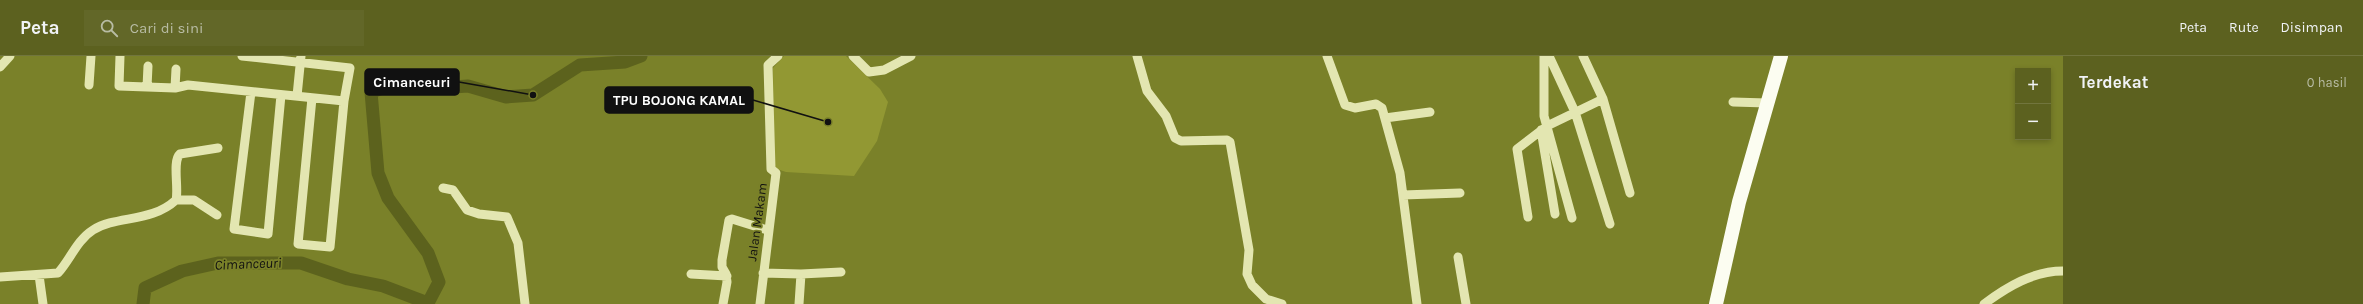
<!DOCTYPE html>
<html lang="id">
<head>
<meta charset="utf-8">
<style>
	body { margin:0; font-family:Karla,sans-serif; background:#626728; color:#f1f3f6 }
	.controls { position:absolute; right:12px; top:12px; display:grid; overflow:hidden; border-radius:0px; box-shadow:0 2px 6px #0003 }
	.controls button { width:36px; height:36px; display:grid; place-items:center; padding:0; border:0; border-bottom:1px solid #71753d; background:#5c611f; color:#f1f3f6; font:20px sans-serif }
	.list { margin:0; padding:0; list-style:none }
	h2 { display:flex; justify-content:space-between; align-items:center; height:52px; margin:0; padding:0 16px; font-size:17px }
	h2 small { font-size:13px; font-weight:400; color:#b8bca4 }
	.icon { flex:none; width:22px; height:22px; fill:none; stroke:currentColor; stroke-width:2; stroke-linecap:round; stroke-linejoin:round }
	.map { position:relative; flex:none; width:2063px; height:248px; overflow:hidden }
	header { display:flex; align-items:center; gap:24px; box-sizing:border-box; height:56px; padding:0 20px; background:#5c611f; border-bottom:1px solid #71753d }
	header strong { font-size:19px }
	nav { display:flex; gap:22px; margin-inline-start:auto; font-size:14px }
	.search { width:280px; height:36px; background:#626728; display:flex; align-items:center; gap:10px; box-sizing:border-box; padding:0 14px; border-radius:0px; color:#b8bca4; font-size:15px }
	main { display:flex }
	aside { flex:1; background:#5c611f }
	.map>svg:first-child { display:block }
</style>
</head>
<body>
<header>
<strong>Peta</strong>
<div class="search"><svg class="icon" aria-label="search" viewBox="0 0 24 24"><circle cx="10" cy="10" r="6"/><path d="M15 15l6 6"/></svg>Cari di sini</div>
<nav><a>Peta</a><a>Rute</a><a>Disimpan</a></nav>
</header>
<main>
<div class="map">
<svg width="2063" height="248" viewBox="0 0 2063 248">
	<rect width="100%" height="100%" fill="#7a8129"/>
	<path fill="#929833" d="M784,0H846L880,33L888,46L877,85L854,120L786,116L774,112L773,12Z"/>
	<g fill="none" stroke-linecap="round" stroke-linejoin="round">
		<path stroke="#5c621d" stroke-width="13" d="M143,248L145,232L182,215L218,207H301L348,223L383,230L428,247L439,226L428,197L388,142L378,117L371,36L394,28L439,32L468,30L506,41L533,39L580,9L625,6L641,0"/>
		<path stroke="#e3e6b1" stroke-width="9" d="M120,0L119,30L175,32L188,29L344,45
			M242,0L350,12L344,45L330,191L298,188L312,42
			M853,0L869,16L884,14L911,0
			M1137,0L1147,35L1166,60L1175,82L1181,85L1227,84L1230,86L1249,194L1247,218L1252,229L1266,243L1282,248
			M1327,0L1345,49L1355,52L1376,48L1382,52L1400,117L1417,248
			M1544,0V60L1572,162
			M1549,0L1575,56L1610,168
			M1583,0L1603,43L1630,137
			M0,11L10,0
			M89,29L91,0
			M147,31L148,10
			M175,32L176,13
			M251,36L234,173L268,178L281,39
			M297,40L301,0
			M1733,46L1767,47
			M1385,62L1430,56
			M1541,74L1555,158
			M443,132L453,134L467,154L479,158L507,161L518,187L525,248
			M1403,139L1460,137
			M176,144H194L217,159
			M1528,161L1517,93L1547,70L1603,43
			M1458,201L1466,248
			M763,217L801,218
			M691,218L727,220
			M39,219L43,248
			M0,221L58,217C70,204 77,184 93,174C117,159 151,167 176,144C179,132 172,105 180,98L218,92
			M723,248L727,226L726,218L722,211V204L729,164L732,163L764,173
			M760,248L776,117L771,113L768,9L778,0
			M799,248L801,218L841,216
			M1984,248C2007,231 2033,215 2063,215"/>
		<path stroke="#fcfdf1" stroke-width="14" d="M1716,248L1739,146L1781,0"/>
	</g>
	<g text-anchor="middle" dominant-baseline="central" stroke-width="3.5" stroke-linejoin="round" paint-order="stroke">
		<g font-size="13" fill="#111" stroke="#7a8129">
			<text transform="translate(757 166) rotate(-82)">Jalan Makam</text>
		</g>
		<g font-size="14" font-style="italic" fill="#111" stroke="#7a8129">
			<text transform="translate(248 208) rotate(-2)">Cimanceuri</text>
		</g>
	</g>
	<path fill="none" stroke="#111" stroke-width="1.5" d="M533 39L459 26M828 66L753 44"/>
	<g fill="#111" stroke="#7a8129" stroke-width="1.5">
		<circle cx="533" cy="39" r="4"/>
		<circle cx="828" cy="66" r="4"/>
	</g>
	<g fill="#111" stroke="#111" stroke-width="1.5">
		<rect x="365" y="13" width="94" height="26" rx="4"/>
		<rect x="605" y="31" width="148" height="26" rx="4"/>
	</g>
	<g font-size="14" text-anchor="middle" font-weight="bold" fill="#fff">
		<text x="412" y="31">Cimanceuri</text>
		<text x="679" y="49">TPU BOJONG KAMAL</text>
	</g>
</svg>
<div class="controls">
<button>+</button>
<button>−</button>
</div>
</div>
<aside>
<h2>Terdekat<small>0 hasil</small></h2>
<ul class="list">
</ul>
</aside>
</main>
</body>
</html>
